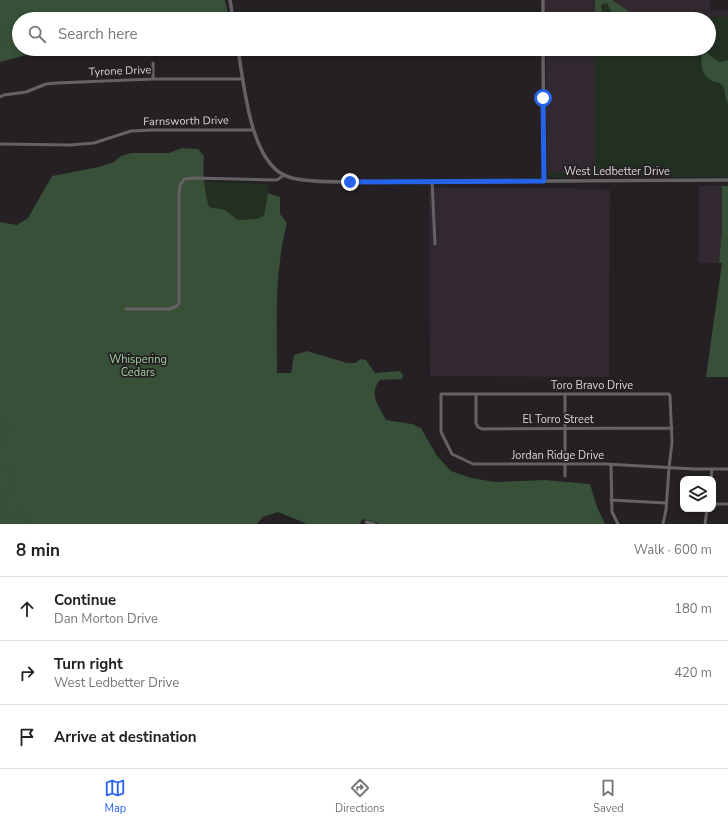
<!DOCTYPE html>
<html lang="en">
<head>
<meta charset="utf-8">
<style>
	body { margin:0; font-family:"Nunito Sans",sans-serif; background:#f6f6f6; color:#222 }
	.controls { position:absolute; right:12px; bottom:12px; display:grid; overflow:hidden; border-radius:8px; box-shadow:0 2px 6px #0003 }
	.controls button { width:36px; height:36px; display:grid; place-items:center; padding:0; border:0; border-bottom:1px solid #e0e0e0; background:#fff; color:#222; font:20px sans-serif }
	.stop { position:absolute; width:12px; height:12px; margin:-9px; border:3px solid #2563eb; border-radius:50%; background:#fff }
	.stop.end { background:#2563eb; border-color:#fff; box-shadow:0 1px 4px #0008 }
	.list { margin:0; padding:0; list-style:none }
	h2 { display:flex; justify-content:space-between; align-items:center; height:52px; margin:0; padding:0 16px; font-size:17px }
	h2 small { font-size:13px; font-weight:400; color:#767676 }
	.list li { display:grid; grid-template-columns:26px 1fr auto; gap:12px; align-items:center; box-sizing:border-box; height:64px; padding:0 16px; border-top:1px solid #e0e0e0 }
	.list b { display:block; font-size:15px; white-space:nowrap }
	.list p { margin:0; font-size:13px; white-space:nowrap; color:#767676 }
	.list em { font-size:13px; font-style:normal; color:#767676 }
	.icon { flex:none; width:22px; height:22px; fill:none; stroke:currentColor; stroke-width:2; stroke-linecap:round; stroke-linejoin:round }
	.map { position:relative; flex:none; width:728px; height:524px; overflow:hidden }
	.search { position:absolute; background:#fff; box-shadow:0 2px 6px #0003; left:12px; right:12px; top:12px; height:44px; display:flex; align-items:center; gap:10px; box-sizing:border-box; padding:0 14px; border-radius:22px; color:#767676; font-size:15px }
	.sheet { height:244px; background:#fff }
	nav { display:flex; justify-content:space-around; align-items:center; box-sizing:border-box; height:56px; border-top:1px solid #e0e0e0; background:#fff; font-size:11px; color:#767676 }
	nav a { display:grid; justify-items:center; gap:2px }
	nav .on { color:#2563eb }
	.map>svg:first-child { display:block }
</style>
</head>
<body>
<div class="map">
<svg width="728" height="524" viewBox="0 0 728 524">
	<rect width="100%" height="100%" fill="#242023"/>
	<path fill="#31292f" d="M545,0H595V19H545Z
		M612,0H710V11H728V17H651L630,12Z
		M546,49H595V166H593V173H547Z
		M699,186H722V229L719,263H699Z
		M429,188H564L610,190L609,377L430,376Z"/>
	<path fill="#223022" d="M607,3L611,12H630L651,17H728V60L725,62L717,61L720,83L724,87L726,100L728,104V177H549L547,173L593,172V166H595V49H709V19H603L601,5Z
		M204,181L269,184L264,216L256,219L238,220L225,210L209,207Z"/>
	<path fill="#375037" d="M0,0H225L229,19H19V49H234L235,53H34L0,62Z
		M595,0H612L630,12H611L607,3L601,5L603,19H595Z
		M706,52C713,58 719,65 728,60V104C724,98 726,91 723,86C720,82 716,83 712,81C702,76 700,64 702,54Z
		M182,148L198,149L204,156C202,173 205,191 209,207L225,210L238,220L256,219L264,216L268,193L280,197V214L287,223C274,272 277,323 277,373H291L294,355L307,351L347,363H356L360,359L366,360L375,373L400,371L403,375L402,379L380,380C368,394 379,406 386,420L412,424L421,428L437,456L451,471L471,478L495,482L545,480L590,484L597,507L605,524H378V523L362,519L360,524H307L278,512L263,517L257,524H0V222L17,225L28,218L52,176L99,167L114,162L121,156L131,153H169Z
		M722,186H728V377H706L722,263H719L722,229Z"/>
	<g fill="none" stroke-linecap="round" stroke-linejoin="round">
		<path stroke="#364f36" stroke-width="1" d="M0,422L13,425V427L3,433V446L0,449
			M0,467H9L11,472L12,478L2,509L3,514L5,516L21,511L32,524"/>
		<path stroke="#656164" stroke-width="3" d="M153,63V79
			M0,97L4,95L26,92L46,84L57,83L153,79H243
			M0,144L71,145L94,143L131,131L153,130H253
			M432,181L435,244
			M126,309H170L177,306L179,303V192L180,185L184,179L194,178L277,180L284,175
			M476,394V423L478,427L482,429L672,428
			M565,394V476
			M611,464L612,512L618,524
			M711,479L712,469
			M611,500L666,503
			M713,504H728
			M366,522L374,524
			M663,524L666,510L669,468L672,442L670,396L669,394H441V432L452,454L473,464H606L694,469H728
			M705,524L707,509"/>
		<path stroke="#656164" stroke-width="3.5" d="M230,0L233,19
			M543,0V19
			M238,49C244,84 250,165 289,177C303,182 334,182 350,182L728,180
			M543,49L544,181"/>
	</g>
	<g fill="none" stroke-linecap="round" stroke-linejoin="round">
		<path stroke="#2563eb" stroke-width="5" d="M350,182L544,181L543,98"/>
	</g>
	<g text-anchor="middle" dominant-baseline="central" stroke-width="3.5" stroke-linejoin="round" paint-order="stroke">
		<g font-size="11" fill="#d8d5d7" stroke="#242023">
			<text transform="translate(120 71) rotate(-2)">Tyrone Drive</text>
			<text transform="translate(186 121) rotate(-1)">Farnsworth Drive</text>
			<text x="617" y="171">West Ledbetter Drive</text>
			<text x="592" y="385">Toro Bravo Drive</text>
			<text x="558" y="419">El Torro Street</text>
			<text x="558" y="455">Jordan Ridge Drive</text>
		</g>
		<g font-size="11" fill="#a3d2a2" stroke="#242023">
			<text x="138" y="359">Whispering<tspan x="138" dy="13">Cedars</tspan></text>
		</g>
	</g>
</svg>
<div class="controls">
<button><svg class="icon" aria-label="layers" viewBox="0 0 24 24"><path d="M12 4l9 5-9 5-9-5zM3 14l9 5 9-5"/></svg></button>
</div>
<div class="stop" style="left:543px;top:98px"></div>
<div class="stop end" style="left:350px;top:182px"></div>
<div class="search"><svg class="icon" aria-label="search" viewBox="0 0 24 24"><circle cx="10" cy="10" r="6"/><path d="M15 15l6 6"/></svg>Search here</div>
</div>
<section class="sheet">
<h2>8 min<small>Walk · 600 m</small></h2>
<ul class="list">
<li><svg class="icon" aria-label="ahead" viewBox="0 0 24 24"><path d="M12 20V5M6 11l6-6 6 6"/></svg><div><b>Continue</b><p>Dan Morton Drive</p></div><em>180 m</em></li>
<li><svg class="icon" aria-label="right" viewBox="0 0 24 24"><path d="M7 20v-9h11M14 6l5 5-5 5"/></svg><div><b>Turn right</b><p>West Ledbetter Drive</p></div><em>420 m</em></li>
<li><svg class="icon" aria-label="arrive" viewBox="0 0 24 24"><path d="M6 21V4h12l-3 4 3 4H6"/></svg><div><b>Arrive at destination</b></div></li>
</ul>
</section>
<nav>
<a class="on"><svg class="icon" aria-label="map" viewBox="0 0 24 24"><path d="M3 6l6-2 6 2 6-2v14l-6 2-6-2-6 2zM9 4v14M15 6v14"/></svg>Map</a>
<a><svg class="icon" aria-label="directions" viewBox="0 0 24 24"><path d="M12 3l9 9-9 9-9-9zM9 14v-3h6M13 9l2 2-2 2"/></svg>Directions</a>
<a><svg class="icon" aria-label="saved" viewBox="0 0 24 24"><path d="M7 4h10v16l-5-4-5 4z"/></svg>Saved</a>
</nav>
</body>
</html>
